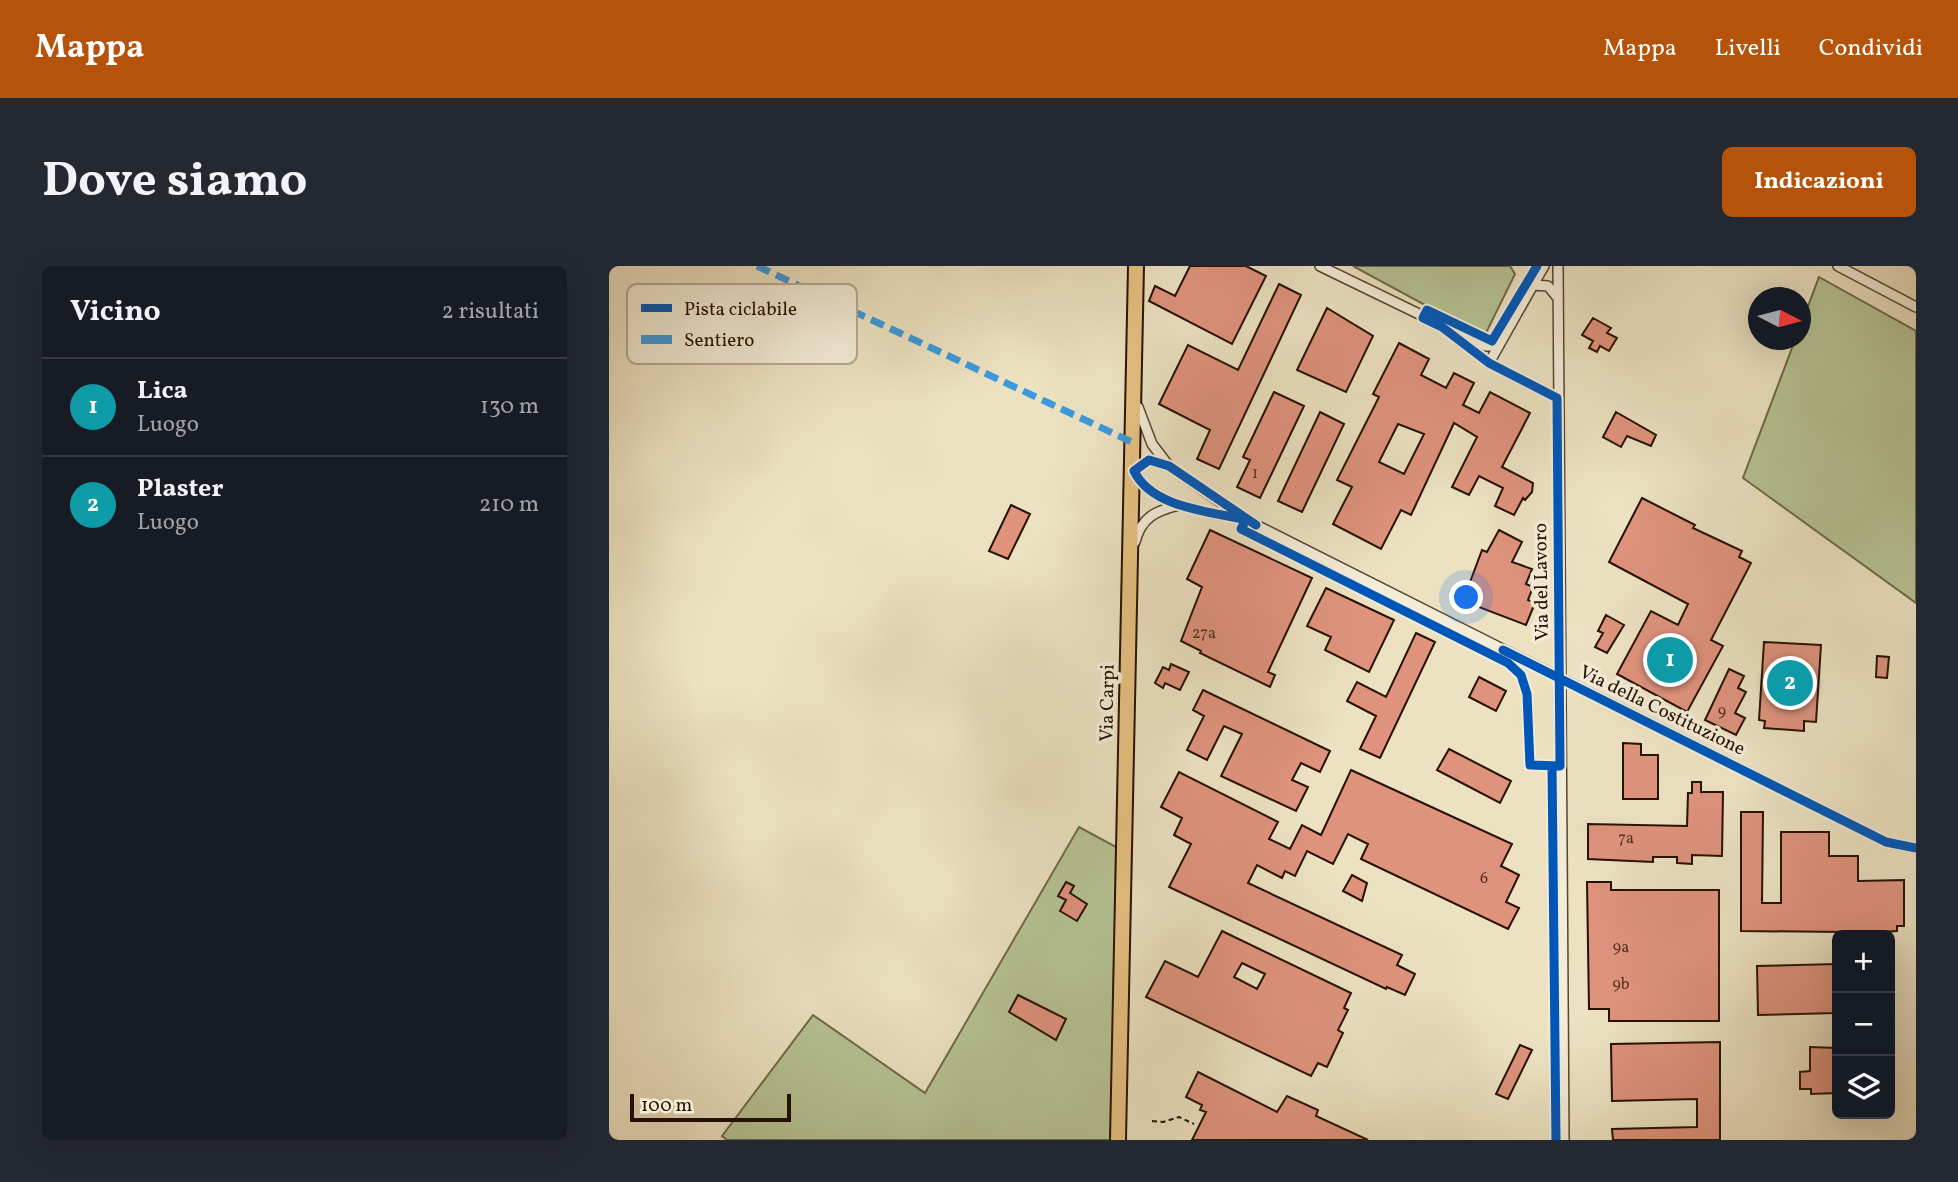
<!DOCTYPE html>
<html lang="it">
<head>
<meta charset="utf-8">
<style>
	body { margin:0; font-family:Vollkorn,serif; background:#242831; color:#f1f3f6 }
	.controls { position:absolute; right:21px; bottom:21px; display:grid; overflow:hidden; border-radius:10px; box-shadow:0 7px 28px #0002 }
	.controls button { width:63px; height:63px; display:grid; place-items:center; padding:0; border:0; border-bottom:2px solid #363941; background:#171b24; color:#f1f3f6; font:35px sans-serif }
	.compass { position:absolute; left:1139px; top:21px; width:63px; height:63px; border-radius:50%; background:#171b24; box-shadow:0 7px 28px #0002; rotate:96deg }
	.scale { position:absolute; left:21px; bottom:18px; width:161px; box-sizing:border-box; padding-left:7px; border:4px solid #261000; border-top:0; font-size:19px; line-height:24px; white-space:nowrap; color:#261000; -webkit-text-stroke:5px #f3ecd7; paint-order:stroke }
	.you { position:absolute; left:858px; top:332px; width:24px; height:24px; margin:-18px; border:5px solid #fff; border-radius:50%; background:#1a73e8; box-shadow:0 0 0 10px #1a73e833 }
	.badge { display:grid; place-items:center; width:46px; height:46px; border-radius:50%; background:#b45309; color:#fff; font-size:23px; font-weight:700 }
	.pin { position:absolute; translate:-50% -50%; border:4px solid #fff; box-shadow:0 2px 7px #0006 }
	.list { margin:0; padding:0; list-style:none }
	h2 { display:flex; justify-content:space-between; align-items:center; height:91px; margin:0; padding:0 28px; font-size:30px }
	h2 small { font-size:23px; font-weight:400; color:#9ea1a6 }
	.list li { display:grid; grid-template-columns:46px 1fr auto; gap:21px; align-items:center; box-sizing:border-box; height:98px; padding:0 28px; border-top:2px solid #363941 }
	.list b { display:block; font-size:26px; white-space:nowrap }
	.list p { margin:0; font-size:23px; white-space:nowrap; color:#9ea1a6 }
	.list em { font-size:23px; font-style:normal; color:#9ea1a6 }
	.icon { flex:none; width:38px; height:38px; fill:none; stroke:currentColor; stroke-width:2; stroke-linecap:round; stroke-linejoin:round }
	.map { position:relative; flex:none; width:1307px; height:874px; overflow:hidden; border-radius:10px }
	header { display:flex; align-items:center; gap:42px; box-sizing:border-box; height:98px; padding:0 35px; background:#b45309; color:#fff }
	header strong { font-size:33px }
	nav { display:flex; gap:38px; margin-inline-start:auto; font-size:24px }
	.intro { display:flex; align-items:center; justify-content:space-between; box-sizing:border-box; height:168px; padding:0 42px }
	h1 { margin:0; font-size:49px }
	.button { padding:18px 32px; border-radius:10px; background:#b45309; color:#fff; font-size:24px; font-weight:700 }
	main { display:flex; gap:42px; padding:0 42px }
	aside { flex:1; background:#171b24; border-radius:10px; box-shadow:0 7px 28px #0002 }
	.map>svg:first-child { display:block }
</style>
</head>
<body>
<header>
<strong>Mappa</strong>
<nav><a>Mappa</a><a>Livelli</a><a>Condividi</a></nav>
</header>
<div class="intro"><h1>Dove siamo</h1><a class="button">Indicazioni</a></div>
<main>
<aside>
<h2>Vicino<small>2 risultati</small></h2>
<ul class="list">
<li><span class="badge" style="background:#0f9aa8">1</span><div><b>Lica</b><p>Luogo</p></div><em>130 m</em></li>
<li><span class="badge" style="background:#0f9aa8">2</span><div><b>Plaster</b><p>Luogo</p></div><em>210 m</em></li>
</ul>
</aside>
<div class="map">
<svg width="1307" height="874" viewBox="0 0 1307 874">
	<rect width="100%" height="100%" fill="#ece2c2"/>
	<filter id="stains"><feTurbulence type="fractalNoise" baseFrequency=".00286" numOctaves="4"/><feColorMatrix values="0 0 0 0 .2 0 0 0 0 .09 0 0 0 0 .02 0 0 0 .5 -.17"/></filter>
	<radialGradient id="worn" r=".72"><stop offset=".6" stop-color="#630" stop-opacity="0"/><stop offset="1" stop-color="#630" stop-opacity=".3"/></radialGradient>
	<path fill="#b6c394" stroke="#6e6a4a" stroke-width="2" d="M744,0H901L906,8L875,71Z
		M1210,11L1307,65V337L1134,212L1186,74H1192V59Z
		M470,561L509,582L505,874H118L113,870L204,749L316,827Z"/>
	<path fill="#df937d" stroke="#261000" stroke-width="2" fill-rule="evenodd" d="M581,0H637L657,10L623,78L540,35L546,20L566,30Z
		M670,18L692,29L610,203L588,193L601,164L550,138L579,79L629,104Z
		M718,42L764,70L737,126L688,104Z
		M984,52L1002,62L998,67L1008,72L1000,85L991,80L988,86L980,82L984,75L973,69Z
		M790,77L820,93L812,109L837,122L845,107L865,117L854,139L870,147L881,126L921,147L893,201L924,217L923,226L916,234L914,232L905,249L886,240L894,222L870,210L860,229L843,221L868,171L845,157L802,249L792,244L772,283L724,258L743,221L728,214L770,131L764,128ZM789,158L815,168L795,208L770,196Z
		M665,126L695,140L651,232L628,221L641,194L634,191Z
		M711,146L735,158L693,246L669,235Z
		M1007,146L1047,169L1042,180L1018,170L1012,181L994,171Z
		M1033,232L1086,259L1084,262L1133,285L1130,291L1142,297L1102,374L1114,380L1078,446L1008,408L1042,345L1069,359L1079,338L1000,296Z
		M402,239L421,248L399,293L380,285Z
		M601,264L703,312L659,406L666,409L661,421L591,387L592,385L572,375L593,321L578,313Z
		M890,264L913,276L903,296L923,303L917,318L924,321L919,334L926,337L917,359L854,335L873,284L878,286Z
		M717,322L785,354L760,406L716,384L722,371L698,360Z
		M997,349L1015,359L998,387L986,381L994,367L989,365Z
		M807,367L826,376L771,492L751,483L767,450L738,435L748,416L777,431Z
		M1155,376L1212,379L1207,456L1195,455V465L1155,462L1156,455L1150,454Z
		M1268,390L1280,391L1278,412L1267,411Z
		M562,398L580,406L571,424L556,417L554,422L546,417L554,401L560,404Z
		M1120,403L1135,410L1129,422L1137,426L1126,447L1136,452L1127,469L1096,454Z
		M870,411L897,425L887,445L860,431Z
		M594,424L721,485L711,506L692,497L683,514L699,521L687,545L612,510L633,468L615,460L598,494L578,484L595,450L584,444Z
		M1014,477L1032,478V489H1049V533H1014Z
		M840,483L902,515L891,537L828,504Z
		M742,504L903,578L892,600L910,609L897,636L910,642L899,663L752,593L759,578L739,568L724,598L698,585L686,610L676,605L673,612L648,599L639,617L793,689L788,699L806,708L796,729L778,721L777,723L560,621L582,578L565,569L573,552L552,541L570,506L669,556L660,573L681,583L693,559L712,569Z
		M1083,516H1092V526H1114L1113,590L1083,589V598L1068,597V591H1044V596L979,593V558L1078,560L1079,527H1083Z
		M1132,546H1154L1153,637H1172V566H1220V590H1249V615L1295,614V660H1288V665L1272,666V669H1234V666L1132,665Z
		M743,609L758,617L753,635L734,625Z
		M457,616L465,620L461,627L478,638L468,655L451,645L457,634L449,630Z
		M978,616H1002V624H1110V755H1000V743H980Z
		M613,665L742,727L735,742L739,744L729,764L734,767L718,801L709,797L702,810L537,731L556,695L589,711ZM633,697L656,708L648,723L625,711Z
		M1228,698V747L1149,749L1148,700Z
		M409,729L457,753L447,774L400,746Z
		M1111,776V874H1004L1003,863L1088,861V833L1003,835L1002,778Z
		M911,779L923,784L899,833L887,828Z
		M1201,781L1228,782V827L1202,828V823H1191V806L1201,805Z
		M589,806L668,846L678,830L709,844L707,850L759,874H583L597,846L591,844L593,839L577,831Z"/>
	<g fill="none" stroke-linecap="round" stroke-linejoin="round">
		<defs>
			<path id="street" d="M711,0L876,80H885L896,69
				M949,0L955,874
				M1229,0L1307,41
				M924,19L935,0
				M846,71L880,97L948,132
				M880,97L924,19L939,20L948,31
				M529,141L543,178L559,199
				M637,254C600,245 543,242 525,205L540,194L560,200L637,254L1277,576L1307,582
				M526,276C532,252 546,245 570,239"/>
			<path id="primary" d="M509,874L527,0"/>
		</defs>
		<use href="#street" stroke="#584430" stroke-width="12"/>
		<use href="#primary" stroke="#261000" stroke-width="18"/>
		<path stroke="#261000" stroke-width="2" stroke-dasharray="5 3.5" stroke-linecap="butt" d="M543,855L554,856L570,851L585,858"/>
		<use href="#street" stroke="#f3ecd7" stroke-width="9"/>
		<use href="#primary" stroke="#e6c181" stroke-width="14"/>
		<path stroke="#3c9adc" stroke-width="7" stroke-dasharray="14 7" stroke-linecap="butt" d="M148,0L525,177"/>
		<defs>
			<path id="cycleway" d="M637,254L632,263L899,397L912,409L918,428L921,499L951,500L948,132L880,97L833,61L814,52L818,44L883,75L928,0
				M637,254C600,245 543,242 525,205L540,194L560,200L647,259
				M894,384L1277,576L1307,582
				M943,500L947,874"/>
		</defs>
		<use href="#cycleway" stroke="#f3ecd7" stroke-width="13"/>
		<use href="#cycleway" stroke="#0057b8" stroke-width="9"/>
	</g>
	<g text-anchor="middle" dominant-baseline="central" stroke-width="7" stroke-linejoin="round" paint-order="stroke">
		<g font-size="16" fill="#54311f">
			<text x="646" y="208">1</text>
			<text x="595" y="368">27a</text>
			<text x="1113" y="446">9</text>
			<text x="1017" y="573">7a</text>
			<text x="875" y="613">6</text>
			<text x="1012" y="682">9a</text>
			<text x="1012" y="719">9b</text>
		</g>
		<g font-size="19" fill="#261000" stroke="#f3ecd7">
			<text transform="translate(933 316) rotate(-91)">Via del Lavoro</text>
			<text transform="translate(499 437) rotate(-89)">Via Carpi</text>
			<text transform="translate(1053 445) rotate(26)">Via della Costituzione</text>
		</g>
	</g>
	<rect x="18" y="18" width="230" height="80" rx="10" fill="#f3ecd7" stroke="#b6aa96" stroke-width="2"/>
	<rect x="32" y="38" width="31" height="8" fill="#0057b8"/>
	<rect x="32" y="69" width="31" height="9" fill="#3c9adc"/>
	<g font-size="19" fill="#261000">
		<text x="75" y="49">Pista ciclabile</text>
		<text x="75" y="80">Sentiero</text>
	</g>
	<rect width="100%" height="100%" filter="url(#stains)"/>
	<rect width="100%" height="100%" fill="url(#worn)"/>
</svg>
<div class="controls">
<button>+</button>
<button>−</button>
<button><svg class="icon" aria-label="layers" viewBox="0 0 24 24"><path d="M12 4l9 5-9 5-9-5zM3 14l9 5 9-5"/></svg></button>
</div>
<svg class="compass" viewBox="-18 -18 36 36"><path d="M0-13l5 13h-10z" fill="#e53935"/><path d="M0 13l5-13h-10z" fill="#9ea1a6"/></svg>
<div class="scale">100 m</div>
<div class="you"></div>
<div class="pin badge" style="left:1061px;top:394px;background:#0f9aa8">1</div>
<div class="pin badge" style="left:1181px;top:417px;background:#0f9aa8">2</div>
</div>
</main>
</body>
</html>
